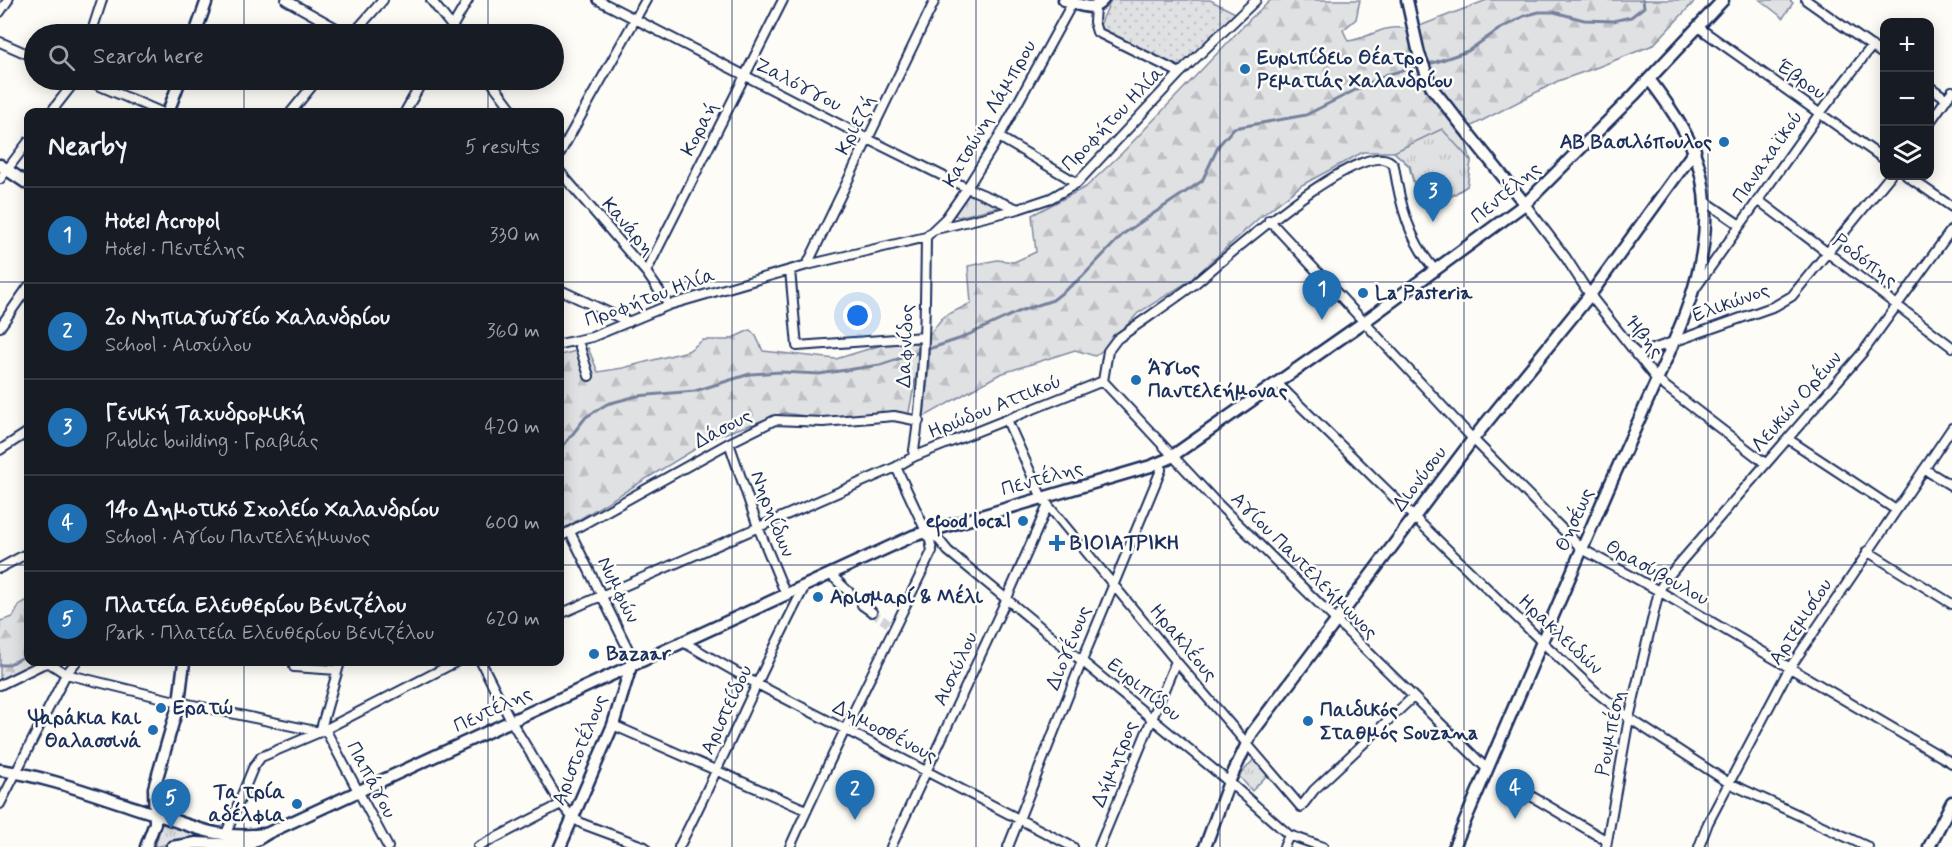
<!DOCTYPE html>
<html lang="en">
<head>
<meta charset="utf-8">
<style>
	body { margin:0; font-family:Mynerve,sans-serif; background:#20242c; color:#f1f3f6 }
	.controls { position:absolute; right:18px; top:18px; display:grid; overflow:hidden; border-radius:12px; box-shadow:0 3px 15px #0003 }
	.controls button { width:54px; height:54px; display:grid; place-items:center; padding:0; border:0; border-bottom:2px solid #363941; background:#171b24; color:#f1f3f6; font:30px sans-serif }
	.you { position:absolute; left:858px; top:316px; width:21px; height:21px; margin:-15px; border:4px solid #fff; border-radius:50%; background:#1a73e8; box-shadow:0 0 0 9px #1a73e833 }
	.badge { display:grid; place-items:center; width:39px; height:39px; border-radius:50%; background:#1f6fb2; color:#fff; font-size:20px; font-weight:700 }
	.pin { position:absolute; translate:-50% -50px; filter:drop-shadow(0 2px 3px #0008) }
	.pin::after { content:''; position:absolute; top:32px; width:21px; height:18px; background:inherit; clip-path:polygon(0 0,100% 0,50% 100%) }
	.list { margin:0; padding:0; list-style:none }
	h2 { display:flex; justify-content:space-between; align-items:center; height:78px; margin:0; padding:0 24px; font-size:26px }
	h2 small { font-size:20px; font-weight:400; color:#9ea1a6 }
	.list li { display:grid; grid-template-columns:39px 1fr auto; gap:18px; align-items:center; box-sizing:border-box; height:96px; padding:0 24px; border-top:2px solid #363941 }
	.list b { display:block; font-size:22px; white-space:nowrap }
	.list p { margin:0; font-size:20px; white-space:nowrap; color:#9ea1a6 }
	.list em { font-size:20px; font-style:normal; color:#9ea1a6 }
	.icon { flex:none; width:33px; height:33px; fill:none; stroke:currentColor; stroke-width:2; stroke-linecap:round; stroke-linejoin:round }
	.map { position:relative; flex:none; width:1952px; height:847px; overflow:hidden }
	.search { position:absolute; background:#171b24; box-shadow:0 3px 15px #0003; left:24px; top:24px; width:540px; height:66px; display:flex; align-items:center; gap:15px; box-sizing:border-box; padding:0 21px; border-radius:33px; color:#9ea1a6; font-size:22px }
	.panel { position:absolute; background:#171b24; box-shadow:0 3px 15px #0003; left:24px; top:108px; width:540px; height:558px; border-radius:12px }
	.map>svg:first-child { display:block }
</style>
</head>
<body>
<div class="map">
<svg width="1952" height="847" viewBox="0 0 1952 847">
	<defs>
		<pattern id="grass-dots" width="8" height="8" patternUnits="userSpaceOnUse" patternTransform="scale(1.5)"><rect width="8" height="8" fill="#e0e1e3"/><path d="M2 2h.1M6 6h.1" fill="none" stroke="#c0c1c5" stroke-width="1.8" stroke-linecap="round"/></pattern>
		<pattern id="forest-firs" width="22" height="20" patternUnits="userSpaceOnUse" patternTransform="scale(1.5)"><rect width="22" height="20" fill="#e0e1e3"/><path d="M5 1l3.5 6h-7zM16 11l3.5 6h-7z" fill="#c0c1c5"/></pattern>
		<pattern id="park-tufts" width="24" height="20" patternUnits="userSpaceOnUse" patternTransform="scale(1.5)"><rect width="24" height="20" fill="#e0e1e3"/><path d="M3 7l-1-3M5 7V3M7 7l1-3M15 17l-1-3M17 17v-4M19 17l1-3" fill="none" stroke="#c0c1c5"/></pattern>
	</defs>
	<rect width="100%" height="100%" fill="#fdfcf7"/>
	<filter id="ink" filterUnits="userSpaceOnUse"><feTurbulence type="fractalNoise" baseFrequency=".0167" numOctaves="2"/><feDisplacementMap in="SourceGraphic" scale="12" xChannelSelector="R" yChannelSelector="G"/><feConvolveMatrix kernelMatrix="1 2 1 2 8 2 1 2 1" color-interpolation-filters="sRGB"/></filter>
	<g filter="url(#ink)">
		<path fill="url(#grass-dots)" stroke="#7e88a0" stroke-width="1.5" d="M1111,0H1210L1237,14L1179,67L1101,31L1100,25Z"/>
		<path fill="url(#forest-firs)" stroke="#7e88a0" stroke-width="1.5" d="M1271,0H1360L1356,19L1343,30L1348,41C1369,39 1384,23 1407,29L1421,83L1466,142L1471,161L1467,186L1427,212L1416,193L1409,166L1394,152H1363L1302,185L1259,218L1191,280L1138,313L1108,346L1095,356L1075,350L1000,374L924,417L929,367V335L943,317L971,303L968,266L997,260L1014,262L1036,252L1032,215L1086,187L1123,152L1251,18Z
			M1487,0H1696L1653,45L1598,67L1558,81L1468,128L1433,79L1426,62L1417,27Z
			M750,330L756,336L763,351L836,359L888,343H917L919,361L908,417L827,419L784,413L715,437L560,531V355L588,348L598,372L623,368L688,351L703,340H728Z
			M28,600V662H37L0,680V621L13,617L20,604Z"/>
		<path fill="url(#park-tufts)" stroke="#7e88a0" stroke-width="1.5" d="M1442,129L1471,161L1467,186L1427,212L1416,193L1410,166L1394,152Z
			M968,192L998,204V207L958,217L955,215L956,211Z
			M1256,757L1269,773L1252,791L1239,776Z
			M162,822L201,837L155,847Z"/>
		<path fill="#e0e1e3" stroke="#7e88a0" stroke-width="1.5" d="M1760,0H1789L1793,3L1783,18Z"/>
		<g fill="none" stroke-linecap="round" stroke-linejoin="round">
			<path stroke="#76819c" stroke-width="3" d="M560,450L586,417L607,404L637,396L695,391L750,374L781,372L819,374L880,365L959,339L1020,311L1053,300L1082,277L1123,234L1202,181L1219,145L1234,128L1306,115L1385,75L1436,62L1468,51L1498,30L1524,16L1539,12H1554L1584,20L1613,21L1631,17L1644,7L1643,0
				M0,665H7L28,655"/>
			<path stroke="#d0d3d8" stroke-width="8" stroke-dasharray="8 4" stroke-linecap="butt" d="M850,593L862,605
				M872,612L894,628"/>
			<defs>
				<path id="street" d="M286,0L347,34
					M431,0L458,34
					M598,0L868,139L967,188L1018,209
					M1806,0L1884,55
					M1095,7L1094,22L1097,32L1180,73
					M0,12L8,0
					M1698,27L1884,159
					M91,34L102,0
					M353,34L383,0
					M448,34L468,0
					M0,42L34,57
					M86,80L161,112
					M490,80L514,112
					M1930,87L1947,99
					M51,112L76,80
					M291,112L317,80
					M405,112L423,80
					M1930,122L1952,91
					M999,137L1077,183
					M560,153L646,0
					M560,172L646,272L669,305
					M1907,176L1952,207
					M0,179L28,142
					M1758,200L1952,347
					M1705,201L1740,225
					M1525,204L1566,258L1590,295L1657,380L1765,463
					M1269,220L1473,439L1582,549L1659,591L1952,763
					M936,229L1018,209L1051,198L1077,183L1180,73L1256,0
					M807,265L935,0
					M790,270L797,346L924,337
					M646,272L783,0
					M1697,286L1820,113L1872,46
					M560,290L629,322
					M0,327L28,287
					M578,341L589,376
					M560,344L592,337L669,305L807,265L926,237L946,218L967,188L999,137L1074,0
					M1636,355L1775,306L1792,296L1890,176
					M1103,381L1213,499L1487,769
					M1103,381L1108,351L1117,339C1142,321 1168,304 1192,286C1216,267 1371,126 1394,166C1400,204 1409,240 1435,270
					M1277,383L1542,642L1595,691L1629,718L1729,783L1868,847
					M1007,420L1042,498L1176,661L1301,807L1314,790L1413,697
					M1788,439L1896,510
					M729,443L758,527L786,595
					M0,450L28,432
					M913,457C925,384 925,311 926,237
					M896,467L930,540L932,551
					M1924,469L1952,486
					M931,530L948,551L1229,782L1289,835L1323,847
					M570,532L629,651L631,666
					M560,537L729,443L775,420L823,422L894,416L919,421
					M1867,551L1952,604
					M0,568L28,553
					M830,574L850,593
					M862,605L872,612
					M560,614L896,467L913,457L1103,381
					M683,642L757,684L1073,847
					M481,662L511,721L561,804L573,818L583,824L645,847
					M294,667L337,670
					M0,685L43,664L49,663L66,674L179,702L320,732
					M613,725L806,810
					M325,729L388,847
					M320,732L340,662
					M1521,790L1607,841
					M0,804L66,674L76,662
					M225,836L253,768L261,757L320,732L456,662
					M478,847L561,804
					M679,847C723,761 760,672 805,586
					M790,847C835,747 884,650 932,551
					M891,847L1007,598L1048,505
					M1008,847L1082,661L1161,470V462
					M1099,847L1176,661
					M1284,847L1289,835
					M1606,847L1629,718L1659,591L1665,580L1863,352L1952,229
					M1699,847L1708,823L1789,669L1952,428"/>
				<path id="secondary" d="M1064,0C1078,4 1093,13 1103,0
					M1407,0L1419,54L1432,88L1525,204
					M195,34L207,0
					M168,112L180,80
					M0,165L28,184
					M0,770C50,777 103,798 152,813C195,827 218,840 264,834
					M146,847L155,823L154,788L179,702L184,662
					M172,847L196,843L240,845L250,844L268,833L913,536L1151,466L1168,459L1364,322L1525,204L1634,95L1723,0
					M560,847L613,725L631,666
					M1205,847L1229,782L1252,733L1473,439L1590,295L1695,150
					M1454,847C1505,728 1556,608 1608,489C1624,453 1640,418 1656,382C1679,331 1703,280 1705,223C1708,162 1684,125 1649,79
					M1929,847L1952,802"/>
			</defs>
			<use href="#street" stroke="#1b2f5e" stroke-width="12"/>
			<use href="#secondary" stroke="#1b2f5e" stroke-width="15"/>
			<use href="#street" stroke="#fdfcf7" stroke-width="8"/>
			<use href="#secondary" stroke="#fdfcf7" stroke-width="10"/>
		</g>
	</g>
	<path fill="none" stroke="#1b2f5e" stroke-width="1.5" stroke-opacity="0.55" d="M244,0V34M488,0V34M732,0V847M976,0V847M1220,0V847M1464,0V847M1708,0V847M244,80V112M488,80V112M0,282H28M560,282H1952M0,565H28M560,565H1952M244,662V847M488,662V847"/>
	<g fill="#1f6fb2" stroke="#fdfcf7" stroke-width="2">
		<circle cx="1245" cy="69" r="6"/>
		<circle cx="1724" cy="142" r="6"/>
		<circle cx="1363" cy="293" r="6"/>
		<circle cx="1136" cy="380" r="6"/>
		<circle cx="1023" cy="521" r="6"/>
		<path d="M1054 534h6v6h6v6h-6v6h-6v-6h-6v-6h6z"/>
		<circle cx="818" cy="597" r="6"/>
		<circle cx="594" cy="654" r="6"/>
		<circle cx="161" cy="708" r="6"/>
		<circle cx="1308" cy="721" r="6"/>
		<circle cx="153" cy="730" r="6"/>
		<circle cx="297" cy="804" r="6"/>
	</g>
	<g text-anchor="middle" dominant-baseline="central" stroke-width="5" stroke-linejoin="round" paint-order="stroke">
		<g font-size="20" font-weight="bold" fill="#1b2f5e" stroke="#fdfcf7" text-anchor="start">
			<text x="1257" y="58">Ευριπίδειο Θέατρο<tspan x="1257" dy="23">Ρεματιάς Χαλανδρίου</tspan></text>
			<text x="1712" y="142" text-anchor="end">ΑΒ Βασιλόπουλος</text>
			<text x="1375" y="293">La Pasteria</text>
			<text x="1148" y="368">Άγιος<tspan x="1148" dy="23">Παντελεήμονας</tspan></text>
			<text x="1011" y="521" text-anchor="end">efood local</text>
			<text x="1070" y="543">ΒΙΟΙΑΤΡΙΚΗ</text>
			<text x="830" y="597">Αρισμαρί &amp; Μέλι</text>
			<text x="606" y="654">Bazaar</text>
			<text x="173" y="708">Ερατώ</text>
			<text x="1320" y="710">Παιδικός<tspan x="1320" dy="23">Σταθμός Souzana</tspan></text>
			<text x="141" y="718" text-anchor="end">Ψαράκια και<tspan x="141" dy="23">Θαλασσινά</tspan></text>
			<text x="285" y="792" text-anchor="end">Τα τρία<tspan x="285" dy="23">αδέλφια</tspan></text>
		</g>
		<g font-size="20" fill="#1b2f5e" stroke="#fdfcf7">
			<text transform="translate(1801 80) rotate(35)">Έβρου</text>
			<text transform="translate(798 85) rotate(27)">Ζαλόγγου</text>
			<text transform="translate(990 114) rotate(-60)">Κατσώνη Λάμπρου</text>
			<text transform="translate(1113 119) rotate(-46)">Προφήτου Ηλία</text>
			<text transform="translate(856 125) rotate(-64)">Κριεζή</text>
			<text transform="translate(700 129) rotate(-63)">Κοραή</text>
			<text transform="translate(1768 157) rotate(-55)">Παναχαϊκού</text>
			<text transform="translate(1506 193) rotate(-40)">Πεντέλης</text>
			<text transform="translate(628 227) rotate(49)">Κανάρη</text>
			<text transform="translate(1865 261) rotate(37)">Ροδόπης</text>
			<text transform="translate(650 298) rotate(-20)">Προφήτου Ηλία</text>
			<text transform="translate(1731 303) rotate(-20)">Ελικώνος</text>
			<text transform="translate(1644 337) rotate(51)">Ήβης</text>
			<text transform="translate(906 346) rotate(-88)">Δαφνίδος</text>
			<text transform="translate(1797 402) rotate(-49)">Λευκών Ορέων</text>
			<text transform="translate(995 407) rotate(-22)">Ηρώδου Αττικού</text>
			<text transform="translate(723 429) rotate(-28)">Δάσους</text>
			<text transform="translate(1042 479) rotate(-16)">Πεντέλης</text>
			<text transform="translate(1420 479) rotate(-53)">Διονύσου</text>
			<text transform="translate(772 514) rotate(69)">Νηρηίδων</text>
			<text transform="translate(1575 520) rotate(-66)">Θησέως</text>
			<text transform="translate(1304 566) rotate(45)">Αγίου Παντελεήμωνος</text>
			<text transform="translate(1657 573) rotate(29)">Θρασύβουλου</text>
			<text transform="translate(618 590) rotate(64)">Νυμφών</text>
			<text transform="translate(1801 622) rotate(-57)">Αρτεμισίου</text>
			<text transform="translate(1560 635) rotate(43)">Ηρακλειδών</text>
			<text transform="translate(1183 643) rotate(50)">Ηρακλέους</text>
			<text transform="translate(1069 648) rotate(-68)">Διογένους</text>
			<text transform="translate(956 669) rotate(-65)">Αισχύλου</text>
			<text transform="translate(1144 690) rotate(39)">Ευριπίδου</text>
			<text transform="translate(493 710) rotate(-25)">Πεντέλης</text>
			<text transform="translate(727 710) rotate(-65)">Αριστείδου</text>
			<text transform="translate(885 732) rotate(27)">Δημοσθένους</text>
			<text transform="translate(1611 733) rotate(-79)">Ρουμπέση</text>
			<text transform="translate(580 750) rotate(-68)">Αριστοτέλους</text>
			<text transform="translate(1115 764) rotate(-68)">Δήμητρος</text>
			<text transform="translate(371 780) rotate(62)">Παπάγου</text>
		</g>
	</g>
</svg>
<div class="controls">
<button>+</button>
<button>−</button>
<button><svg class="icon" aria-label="layers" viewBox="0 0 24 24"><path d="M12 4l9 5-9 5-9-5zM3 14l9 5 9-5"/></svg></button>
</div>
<div class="you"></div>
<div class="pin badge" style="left:1322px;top:320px">1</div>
<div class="pin badge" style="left:855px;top:820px">2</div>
<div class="pin badge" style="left:1433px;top:222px">3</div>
<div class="pin badge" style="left:1515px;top:819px">4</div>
<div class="pin badge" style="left:171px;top:829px">5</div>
<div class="search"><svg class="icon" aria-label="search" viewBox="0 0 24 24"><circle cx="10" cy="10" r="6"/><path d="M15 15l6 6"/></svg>Search here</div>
<section class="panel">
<h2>Nearby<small>5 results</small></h2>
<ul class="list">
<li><span class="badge">1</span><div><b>Hotel Acropol</b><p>Hotel · Πεντέλης</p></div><em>330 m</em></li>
<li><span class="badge">2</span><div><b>2ο Νηπιαγωγείο Χαλανδρίου</b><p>School · Αισχύλου</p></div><em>360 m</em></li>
<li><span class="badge">3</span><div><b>Γενική Ταχυδρομική</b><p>Public building · Γραβιάς</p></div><em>420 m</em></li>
<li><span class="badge">4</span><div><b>14ο Δημοτικό Σχολείο Χαλανδρίου</b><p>School · Αγίου Παντελεήμωνος</p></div><em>600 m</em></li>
<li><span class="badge">5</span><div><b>Πλατεία Ελευθερίου Βενιζέλου</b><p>Park · Πλατεία Ελευθερίου Βενιζέλου</p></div><em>620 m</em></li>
</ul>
</section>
</div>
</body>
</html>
